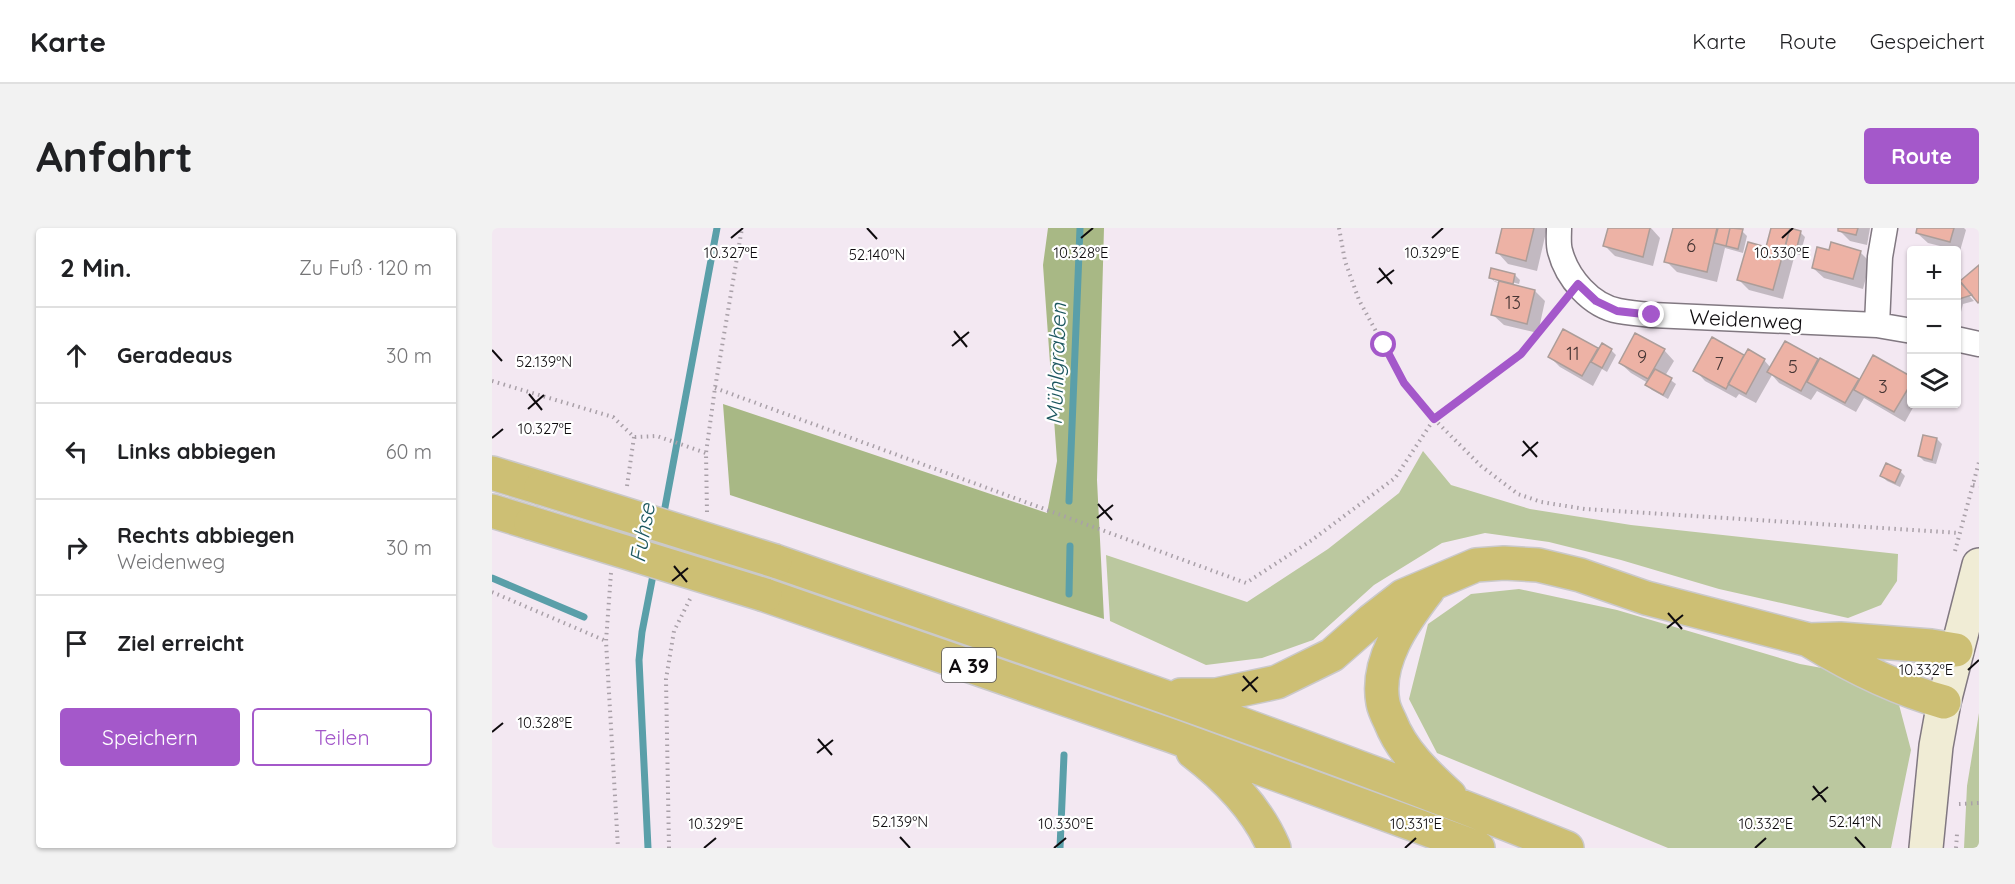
<!DOCTYPE html>
<html lang="de">
<head>
<meta charset="utf-8">
<style>
	body { margin:0; font-family:Quicksand,sans-serif; background:#f2f2f2; color:#202124 }
	.controls { position:absolute; right:18px; top:18px; display:grid; overflow:hidden; border-radius:6px; box-shadow:0 2px 4px #0004 }
	.controls button { width:54px; height:54px; display:grid; place-items:center; padding:0; border:0; border-bottom:2px solid #e0e0e0; background:#fff; color:#202124; font:30px sans-serif }
	.stop { position:absolute; width:18px; height:18px; margin:-14px; border:4px solid #a458ca; border-radius:50%; background:#fff }
	.stop.end { background:#a458ca; border-color:#fff; box-shadow:0 2px 6px #0008 }
	.list { margin:0; padding:0; list-style:none }
	h2 { display:flex; justify-content:space-between; align-items:center; height:78px; margin:0; padding:0 24px; font-size:26px }
	h2 small { font-size:20px; font-weight:400; color:#757577 }
	.list li { display:grid; grid-template-columns:39px 1fr auto; gap:18px; align-items:center; box-sizing:border-box; height:96px; padding:0 24px; border-top:2px solid #e0e0e0 }
	.list b { display:block; font-size:22px; white-space:nowrap }
	.list p { margin:0; font-size:20px; white-space:nowrap; color:#757577 }
	.list em { font-size:20px; font-style:normal; color:#757577 }
	.actions { display:flex; gap:12px; padding:18px 24px }
	.actions a { flex:1; padding:14px 0; border:2px solid #a458ca; border-radius:6px; text-align:center; font-size:21px; color:#a458ca }
	.actions .main { background:#a458ca; color:#fff }
	.icon { flex:none; width:33px; height:33px; fill:none; stroke:currentColor; stroke-width:2; stroke-linecap:round; stroke-linejoin:round }
	.map { position:relative; flex:none; width:1487px; height:620px; overflow:hidden; border-radius:6px }
	header { display:flex; align-items:center; gap:36px; box-sizing:border-box; height:84px; padding:0 30px; background:#fff; border-bottom:2px solid #e0e0e0 }
	header strong { font-size:28px }
	nav { display:flex; gap:33px; margin-inline-start:auto; font-size:21px }
	.intro { display:flex; align-items:center; justify-content:space-between; box-sizing:border-box; height:144px; padding:0 36px }
	h1 { margin:0; font-size:42px }
	.button { padding:15px 27px; border-radius:6px; background:#a458ca; color:#fff; font-size:21px; font-weight:700 }
	main { display:flex; gap:36px; padding:0 36px }
	aside { flex:1; background:#fff; border-radius:6px; box-shadow:0 2px 4px #0004 }
	.map>svg:first-child { display:block }
</style>
</head>
<body>
<header>
<strong>Karte</strong>
<nav><a>Karte</a><a>Route</a><a>Gespeichert</a></nav>
</header>
<div class="intro"><h1>Anfahrt</h1><a class="button">Route</a></div>
<main>
<aside>
<h2>2 Min.<small>Zu Fuß · 120 m</small></h2>
<ul class="list">
<li><svg class="icon" aria-label="ahead" viewBox="0 0 24 24"><path d="M12 20V5M6 11l6-6 6 6"/></svg><div><b>Geradeaus</b></div><em>30 m</em></li>
<li><svg class="icon" aria-label="left" viewBox="0 0 24 24"><path d="M17 20v-9H6M10 6l-5 5 5 5"/></svg><div><b>Links abbiegen</b></div><em>60 m</em></li>
<li><svg class="icon" aria-label="right" viewBox="0 0 24 24"><path d="M7 20v-9h11M14 6l5 5-5 5"/></svg><div><b>Rechts abbiegen</b><p>Weidenweg</p></div><em>30 m</em></li>
<li><svg class="icon" aria-label="arrive" viewBox="0 0 24 24"><path d="M6 21V4h12l-3 4 3 4H6"/></svg><div><b>Ziel erreicht</b></div></li>
</ul>
<div class="actions"><a class="main">Speichern</a><a>Teilen</a></div>
</aside>
<div class="map">
<svg width="1487" height="620" viewBox="0 0 1487 620">
	<rect width="100%" height="100%" fill="#f3e8f2"/>
	<path fill="#bbc89f" d="M931,223L959,257L1038,281L1139,297L1406,326L1405,353L1389,377L1356,390L1227,361L1129,332L1057,314L993,305L950,315L882,357L821,412L770,430L714,437L618,393L614,327L755,374L836,321L907,265Z
		M1027,361L1125,382L1308,436L1341,442L1406,473L1419,522L1399,620H1176L945,525L917,471L936,396L979,366Z
		M1487,485V620H1472L1475,558Z"/>
	<path fill="#a8b885" d="M556,0H612L605,252L612,391L238,267L231,176L555,285L565,233L551,37Z"/>
	<path fill="#0003" d="M1012,0H1055L1045,43L1016,36L1006,25Z
		M1117,0H1159L1168,10L1161,38L1123,28L1113,18Z
		M1182,0H1240L1250,3L1255,8L1251,25L1233,20L1225,54L1185,44L1174,33Z
		M1281,0L1297,1L1308,4L1313,9L1308,27L1303,26L1291,71L1257,62L1247,52L1275,21Z
		M1348,0H1378L1375,17L1358,13L1347,2Z
		M1426,0H1472L1474,2L1468,23L1436,15L1425,5Z
		M1338,24H1368L1378,34L1371,61L1332,50L1321,40Z
		M1023,47L1028,52L1027,56L1002,49V53L1043,63L1053,73L1046,105L1012,97L1001,87L1008,55L1003,54L998,49Z
		M1464,54L1482,73L1471,76L1466,96H1464Z
		M1220,111L1253,129L1272,132L1279,140L1293,115L1368,154L1420,150V176H1423L1413,194L1372,170L1364,184L1325,163L1319,172L1287,155L1280,147L1264,175L1247,166L1244,170L1213,153L1203,142Z
		M1105,121L1107,123L1119,122L1124,127L1115,144L1110,141L1101,158L1068,139L1058,129Z
		M1172,122L1182,133L1173,148L1184,156L1176,171L1160,162L1155,157L1156,155L1139,145L1128,135Z
		M1432,208L1445,211L1450,216L1444,236L1432,233L1427,228Z
		M1408,243L1413,248L1408,259L1395,253L1390,248Z"/>
	<g fill="none" stroke-linecap="round" stroke-linejoin="round">
		<path stroke="#5a9fa9" stroke-width="7" d="M577,273L588,0
			M171,290L225,0
			M0,350L92,389
			M577,366L578,318
			M156,620L147,432L150,404L162,342
			M568,620L572,527"/>
	</g>
	<path fill="#edb2a5" stroke="#ac9d99" stroke-width="1.5" d="M1010,0H1042L1034,33L1004,25Z
		M1116,0H1158L1151,29L1111,18Z
		M1181,0H1225L1215,44L1172,34Z
		M1226,0H1238L1234,18L1222,15Z
		M1238,0L1251,1L1246,21L1234,18Z
		M1279,0H1298L1281,62L1245,52L1256,14L1274,19Z
		M1298,0L1309,3L1304,23L1293,20Z
		M1346,0H1366L1364,7L1346,3Z
		M1425,0H1462L1458,14L1424,5Z
		M1339,14L1369,23L1361,51L1320,40L1325,19L1337,22Z
		M1487,37V74L1486,75L1468,53Z
		M999,40L1023,46L1021,56L997,50Z
		M1465,52L1467,53L1480,67L1464,72Z
		M1007,53L1043,62L1035,96L999,87Z
		M1071,101L1106,120L1090,148L1056,129Z
		M1143,105L1173,121L1156,151L1127,135Z
		M1220,109L1252,127L1234,161L1201,143Z
		M1293,113L1326,131L1309,163L1275,144Z
		M1110,115L1120,121L1110,140L1099,134Z
		M1256,121L1273,131L1254,166L1236,156Z
		M1381,127L1420,149V154L1402,184L1362,162Z
		M1328,130L1367,151L1353,175L1315,154Z
		M1163,141L1180,150L1171,167L1153,157Z
		M1431,207L1445,210L1440,232L1426,228Z
		M1394,235L1409,242L1403,255L1388,248Z"/>
	<g fill="none" stroke-linecap="round" stroke-linejoin="round">
		<defs>
			<path id="street" d="M1067,0C1067,7 1066,16 1068,23C1075,50 1099,78 1127,83C1138,85 1149,86 1160,87L1385,97L1420,103
				M1385,97L1388,29L1393,0
				M1464,111L1487,116"/>
			<path id="secondary" d="M1434,620L1444,518L1452,474L1487,337"/>
			<path id="highway" d="M0,245L49,260
				M0,283L39,295
				M283,333C548,425 815,515 1075,620
				M936,362C912,393 883,434 891,475C892,481 895,487 898,493C910,524 934,546 958,568
				M273,367L680,508L986,620
				M1318,413C1359,438 1405,461 1452,474
				M689,467H724L785,454L840,427L880,392L911,368L984,337L1012,335L1046,337L1088,347L1154,370L1317,412L1348,411L1439,418L1464,422
				M701,524C735,550 765,580 782,620"/>
		</defs>
		<use href="#street" stroke="#817881" stroke-width="27"/>
		<use href="#secondary" stroke="#817881" stroke-width="36"/>
		<use href="#highway" stroke="#cac9ca" stroke-width="36"/>
		<path stroke="#a9a0a8" stroke-width="4" stroke-dasharray="1.5 4.5" stroke-linecap="butt" d="M847,0L853,33L867,72L912,155L942,191L989,238L1026,266L1049,274L1093,281L1468,305
			M0,153L121,189L142,209L165,208L214,225
			M223,160L754,355L820,312L903,250L942,191L1029,126L1072,73
			M1481,257L1487,258
			M135,258L142,209
			M215,284L214,225L223,160L250,0
			M1463,323L1487,234
			M119,345L114,413L126,620
			M0,364L114,413
			M1467,576L1487,575
			M177,620L174,451L182,403L198,371
			M1464,620L1465,606"/>
		<use href="#street" stroke="#fff" stroke-width="24"/>
		<use href="#secondary" stroke="#f0ecd5" stroke-width="33"/>
		<use href="#highway" stroke="#cdbf74" stroke-width="33"/>
		<defs>
			<path id="highway-bridge" d="M49,260L283,333
				M39,295L273,367"/>
		</defs>
		<use href="#highway-bridge" stroke="#cac9ca" stroke-width="36" stroke-linecap="butt"/>
		<use href="#highway-bridge" stroke="#cdbf74" stroke-width="33"/>
	</g>
	<g fill="none" stroke-linecap="round" stroke-linejoin="round">
		<path stroke="#a458ca" stroke-width="8" d="M892,117L912,155L942,191L1029,126L1086,56L1104,73L1125,83L1160,87"/>
	</g>
	<path fill="none" stroke="#0e0b0e" stroke-width="2" d="M375,0L385,11M239,10L251,0M589,10L601,0M940,10L951,0M1290,10L1301,0M887,40L900,56M885,55L902,42M462,103L475,119M460,118L477,104M0,122L10,133M37,166L50,182M36,181L52,167M0,210L11,201M1031,213L1045,229M1030,228L1046,214M606,276L620,292M605,290L621,277M182,338L195,354M180,353L196,340M1176,385L1190,401M1175,400L1191,387M1476,442L1487,432M751,448L765,464M750,463L766,449M0,504L11,495M326,511L340,527M325,525L341,512M1321,558L1334,574M1320,572L1336,559M408,609L418,620M1363,609L1373,620M212,620L224,610M562,620L574,610M913,620L924,610M1263,620L1274,610"/>
	<g text-anchor="middle" dominant-baseline="central" stroke-width="4.5" stroke-linejoin="round" paint-order="stroke">
		<g font-size="18" fill="#463534">
			<text x="1199" y="17">6</text>
			<text x="1021" y="74">13</text>
			<text x="1081" y="125">11</text>
			<text x="1150" y="128">9</text>
			<text x="1227" y="135">7</text>
			<text x="1301" y="138">5</text>
			<text x="1391" y="158">3</text>
		</g>
		<rect fill="#fff" stroke="#565456" stroke-width="1.5" x="450" y="420" width="54" height="34" rx="4.5"/>
		<g font-size="20" font-weight="bold" fill="#0e0b0e">
			<text x="477" y="437">A 39</text>
		</g>
		<g font-size="21" fill="#0e0b0e" stroke="#fff">
			<text transform="translate(1254 91) rotate(3)">Weidenweg</text>
		</g>
		<g font-size="22" font-style="italic" fill="#1c575f" stroke="#fff">
			<text transform="translate(564 136) rotate(-88)">Mühlgraben</text>
			<text transform="translate(150 305) rotate(-80)">Fuhse</text>
		</g>
	</g>
	<g font-size="15" text-anchor="middle" fill="#0e0b0e" stroke="#fff" stroke-width="4.5" stroke-linejoin="round" paint-order="stroke">
		<text x="239" y="30">10.327°E</text>
		<text x="589" y="30">10.328°E</text>
		<text x="940" y="30">10.329°E</text>
		<text x="1290" y="30">10.330°E</text>
		<text x="385" y="32">52.140°N</text>
		<text x="52" y="139">52.139°N</text>
		<text x="53" y="206">10.327°E</text>
		<text x="1434" y="447">10.332°E</text>
		<text x="53" y="500">10.328°E</text>
		<text x="408" y="599">52.139°N</text>
		<text x="1363" y="599">52.141°N</text>
		<text x="224" y="601">10.329°E</text>
		<text x="574" y="601">10.330°E</text>
		<text x="924" y="601">10.331°E</text>
		<text x="1274" y="601">10.332°E</text>
	</g>
</svg>
<div class="controls">
<button>+</button>
<button>−</button>
<button><svg class="icon" aria-label="layers" viewBox="0 0 24 24"><path d="M12 4l9 5-9 5-9-5zM3 14l9 5 9-5"/></svg></button>
</div>
<div class="stop" style="left:892px;top:117px"></div>
<div class="stop end" style="left:1160px;top:87px"></div>
</div>
</main>
</body>
</html>
